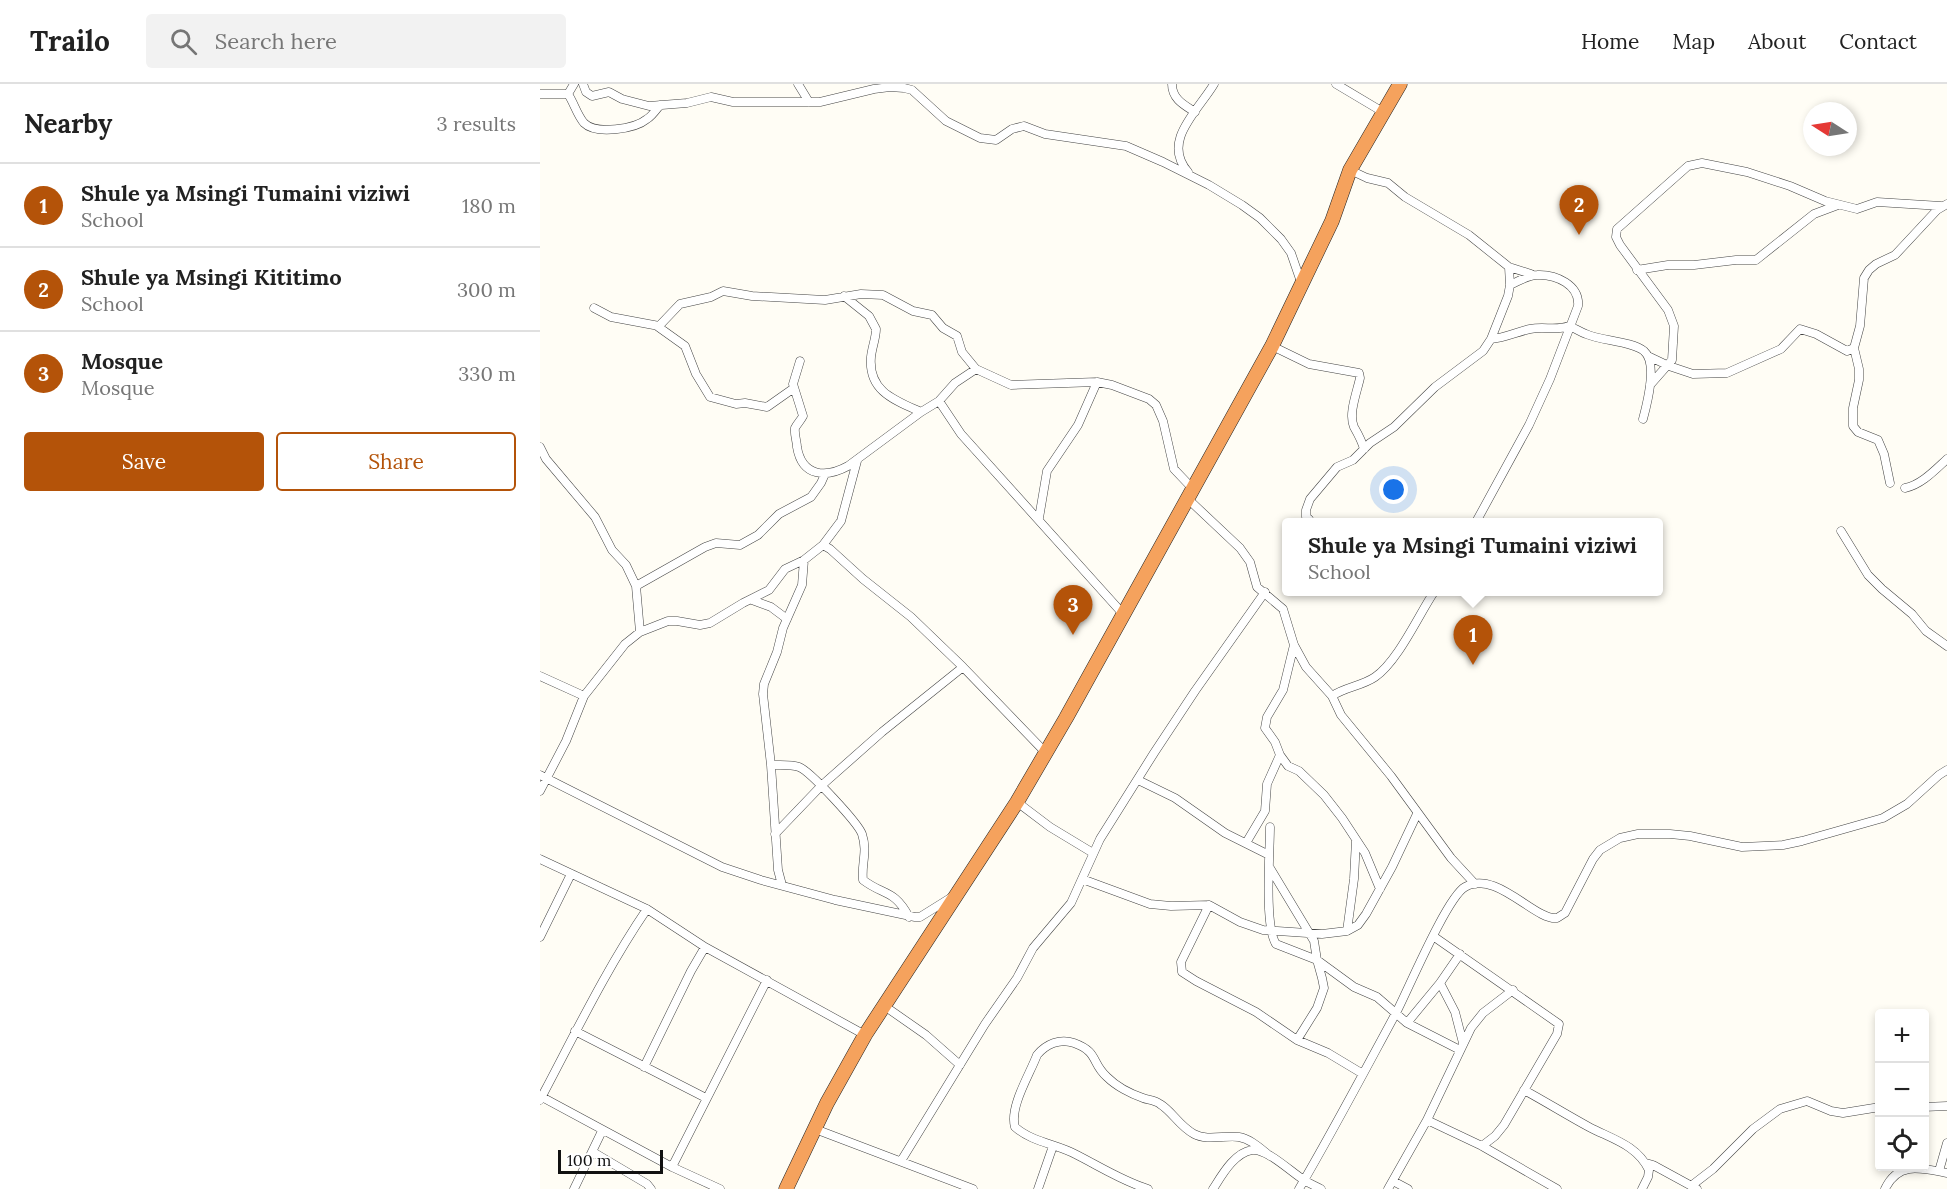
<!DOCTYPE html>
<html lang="en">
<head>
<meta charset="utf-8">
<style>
	body { margin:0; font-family:Lora,serif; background:#f2f2f2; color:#222 }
	.controls { position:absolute; right:18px; bottom:18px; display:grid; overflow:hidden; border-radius:6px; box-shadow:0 3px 9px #0003 }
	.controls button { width:54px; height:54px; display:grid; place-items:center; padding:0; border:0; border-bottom:2px solid #e0e0e0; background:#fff; color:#222; font:30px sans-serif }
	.compass { position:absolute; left:1263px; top:18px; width:54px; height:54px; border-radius:50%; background:#fff; box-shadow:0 3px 9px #0003; rotate:282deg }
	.scale { position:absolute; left:18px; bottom:15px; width:105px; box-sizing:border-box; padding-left:6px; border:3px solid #111; border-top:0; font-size:16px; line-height:21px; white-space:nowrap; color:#111; -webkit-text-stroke:4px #fff; paint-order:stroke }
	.you { position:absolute; left:854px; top:406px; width:21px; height:21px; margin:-15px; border:4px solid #fff; border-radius:50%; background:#1a73e8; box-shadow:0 0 0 9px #1a73e833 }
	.badge { display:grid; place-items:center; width:39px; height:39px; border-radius:50%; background:#b45309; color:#fff; font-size:20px; font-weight:700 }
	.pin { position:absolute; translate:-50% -50px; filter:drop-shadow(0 2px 3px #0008) }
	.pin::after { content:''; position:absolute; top:32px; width:21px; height:18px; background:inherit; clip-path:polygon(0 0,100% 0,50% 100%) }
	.popup { position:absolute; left:742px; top:434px; width:381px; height:78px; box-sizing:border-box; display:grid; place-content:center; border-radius:6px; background:#fff; filter:drop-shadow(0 2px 4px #0005); font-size:20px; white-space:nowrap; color:#767676 }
	.popup b { font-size:22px; color:#222 }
	.popup::after { content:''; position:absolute; left:50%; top:100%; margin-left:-12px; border:12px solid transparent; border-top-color:#fff }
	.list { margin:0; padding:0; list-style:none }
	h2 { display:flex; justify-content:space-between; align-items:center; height:78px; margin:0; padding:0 24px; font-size:26px }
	h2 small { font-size:20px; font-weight:400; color:#767676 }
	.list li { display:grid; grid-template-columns:39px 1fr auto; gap:18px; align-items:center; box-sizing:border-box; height:84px; padding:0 24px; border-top:2px solid #e0e0e0 }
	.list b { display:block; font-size:22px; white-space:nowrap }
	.list p { margin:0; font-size:20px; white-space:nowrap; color:#767676 }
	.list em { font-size:20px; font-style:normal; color:#767676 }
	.actions { display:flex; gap:12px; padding:18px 24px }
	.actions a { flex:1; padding:14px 0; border:2px solid #b45309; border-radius:6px; text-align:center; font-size:21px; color:#b45309 }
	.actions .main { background:#b45309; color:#fff }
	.icon { flex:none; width:33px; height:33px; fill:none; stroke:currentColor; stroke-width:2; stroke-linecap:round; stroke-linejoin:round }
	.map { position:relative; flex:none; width:1407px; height:1105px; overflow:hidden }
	header { display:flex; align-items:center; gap:36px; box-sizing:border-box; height:84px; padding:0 30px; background:#fff; border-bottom:2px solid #e0e0e0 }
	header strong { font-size:28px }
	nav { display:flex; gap:33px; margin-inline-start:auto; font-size:21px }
	.search { width:420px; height:54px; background:#f2f2f2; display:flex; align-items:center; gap:15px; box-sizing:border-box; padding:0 21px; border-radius:6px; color:#767676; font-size:22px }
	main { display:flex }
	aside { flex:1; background:#fff }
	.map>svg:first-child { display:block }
</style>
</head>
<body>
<header>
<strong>Trailo</strong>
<div class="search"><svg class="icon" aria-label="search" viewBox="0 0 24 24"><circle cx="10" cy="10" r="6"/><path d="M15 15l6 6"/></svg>Search here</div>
<nav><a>Home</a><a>Map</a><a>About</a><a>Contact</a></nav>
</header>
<main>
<aside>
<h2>Nearby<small>3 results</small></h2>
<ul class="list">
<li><span class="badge">1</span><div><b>Shule ya Msingi Tumaini viziwi</b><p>School</p></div><em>180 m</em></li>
<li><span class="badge">2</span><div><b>Shule ya Msingi Kititimo</b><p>School</p></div><em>300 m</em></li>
<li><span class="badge">3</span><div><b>Mosque</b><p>Mosque</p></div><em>330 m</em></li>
</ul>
<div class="actions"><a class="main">Save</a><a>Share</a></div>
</aside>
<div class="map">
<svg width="1407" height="1105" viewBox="0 0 1407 1105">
	<rect width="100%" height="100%" fill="#fffdf5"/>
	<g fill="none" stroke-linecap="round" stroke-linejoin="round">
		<defs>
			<path id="street" d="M43,0L46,8L52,12L69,8L82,15L109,22L147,19L171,13L193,18H280L334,5L350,3L364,4L372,6L406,37L440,54L456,56L472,45L484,42L505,50L586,62L623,78L669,101L702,121L720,134L741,155L751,169L761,198
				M258,0L269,18
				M632,0C632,15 644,21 655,28
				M796,0L843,28
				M0,10H28L34,0
				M28,10C34,19 37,31 44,39C56,51 95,45 107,35C112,32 116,26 120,21
				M648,88C621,57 658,27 674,0
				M969,183L991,190
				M1097,186L1128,181H1154L1196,176H1216L1274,130L1298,121
				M304,212L329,232L336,245C336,254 332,263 331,273C328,307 354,316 381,328
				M54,224L71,233L119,242L140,220L171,213L183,207L212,212L285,216L321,210L343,211L373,227L392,231L403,244L417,252L422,268L436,285
				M117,242L145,262L156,290L170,313L196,320L205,319L227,323L254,304
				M951,255C965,254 976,248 990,245C1004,242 1016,247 1029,242C1035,244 1040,248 1046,250C1062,257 1091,257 1104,267C1118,279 1107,320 1103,335
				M732,262L769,280L819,289L820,294C817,308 808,330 814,343C818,350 822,357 824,365
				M1108,272L1129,282L1153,290L1187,289L1241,265L1260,245L1276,250L1307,267L1314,264
				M260,277L253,300L263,332C261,336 257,340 255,344C254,350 257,358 257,363C262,393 286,394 308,382L381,328L399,317L415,299L436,285L471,301L557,298L572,301L609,315L616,321L623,337L634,385L653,405
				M1110,301L1132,276L1134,242L1128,226L1080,161L1076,153L1077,145L1148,82L1162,79L1207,88L1250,102L1285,117L1317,125L1337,118L1401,122
				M399,317L421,350L584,531
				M0,363L6,375L55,433L72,466L86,481L96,502L100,548
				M1350,399L1344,370L1338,356L1318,348L1313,342V324L1319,296V285L1314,264L1320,242L1324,194L1329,186L1336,180L1355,171L1397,126L1407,120
				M1365,404C1381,401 1395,386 1407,375
				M648,415L700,464L710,478L717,503L743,525L754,561L766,583L792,612L801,631L851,692L911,774L935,800
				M499,434L507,387L538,341L557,298
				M769,435L766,433V426L770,415L797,383L813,376L830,359L854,343L895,303L943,267L951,255L968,212L970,201L969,183L929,151L865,113L848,99L827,94L810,86
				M936,438L989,341L1010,295L1038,222C1040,201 1016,190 997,191C988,191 979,197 970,201
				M1301,447L1328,491L1342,505L1372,530L1386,547L1407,562
				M283,461L290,465L323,495L371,533L423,583L506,669
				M96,502L165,463L176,459L200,461L218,451L239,430L271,413L281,399L285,390
				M212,516L231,523L247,535
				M0,592L44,612
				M792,612C805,603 822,602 835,593C858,577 878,532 894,508
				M740,671L748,682L759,687L784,711L802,734L825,769L840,805
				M231,681C240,681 251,680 259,683C270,687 318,739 322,750C328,768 321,780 323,796C344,812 354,805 369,833
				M0,691L182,783L221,796L295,816L375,833H380L412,813
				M598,696L635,714L685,749L729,771
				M0,707L26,657L44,612L85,560L100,548L128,537H137L160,541L170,539L203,519L229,506L245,485L264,476L283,461L301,437L317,377
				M477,718L510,743L553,769
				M730,743C730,767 724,842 736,860L777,876L814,903L837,913L867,939L920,966
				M235,750L281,702L342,648L423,583
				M706,759L725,727L727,700L740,671L735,658L725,644L727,633L743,606L754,561
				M0,775L107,825L165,863L325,951
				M730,784L774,857L777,876L782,894L784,904L777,924L757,956
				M542,795L610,820L631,822L669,821L700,838L723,846L782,850L807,847L818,841L826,830L852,783L877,730
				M242,801L238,786L231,681L223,610L224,600L237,568L243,544L262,501L264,476
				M669,821L641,878L642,888L656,897L716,928L757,956L788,969L823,990
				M807,847L814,795L816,756
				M893,852L1019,940L1017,950L964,1041L955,1052L942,1062
				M0,853L31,790
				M900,899L915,928L923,959
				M343,921L386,951L420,981
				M867,939L900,899L920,870
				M35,947L166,1014
				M104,983L151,887L165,863
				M984,1006C1006,1018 1027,1031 1049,1043C1072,1055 1097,1061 1109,1086L1108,1093L1102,1105
				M0,1012L132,1083L180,1105
				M0,1016C34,952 66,885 107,825
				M1384,1023L1407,1022
				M887,1036L942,1062L1017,1105
				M275,1045L433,1105
				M53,1068L107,1100L111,1105
				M361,1077L445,940L477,894L493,864L531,819L560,755L614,669L655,607L725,508
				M1106,1079L1113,1081L1157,1105
				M132,1083L227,896
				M1399,1087L1407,1059
				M853,1097L868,1105
				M1151,1102L1173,1085L1213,1045L1240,1025L1267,1017L1291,1027L1303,1029L1340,1023
				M34,1105L62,1047
				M498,1105L513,1062
				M608,1105C582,1097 559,1082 535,1070C516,1060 492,1058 475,1043C469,1023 490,990 497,971C506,960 520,954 534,959C559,968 551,979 567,993C576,1002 591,1010 603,1014C608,1016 615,1016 620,1020C632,1027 639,1042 654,1050C667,1057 685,1051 699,1053C711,1055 721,1065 730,1072
				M673,1105C682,1091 694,1069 712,1066C727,1064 752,1089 764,1096C770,1100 776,1102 781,1105
				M759,1105C793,1047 824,988 856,929C868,906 907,813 925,803C956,785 995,837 1017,834C1019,833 1023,830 1025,829L1053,775L1060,766L1080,754L1098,750H1130L1150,752L1202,763L1243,761L1262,757L1343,734L1367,720L1399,691L1407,686
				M848,1105L887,1036L931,944L943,929L973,906
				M1345,1105C1358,1077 1381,1084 1407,1089"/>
			<path id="highway" d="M246,1105L287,1019L325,951L477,718L526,634L732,262L792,137L810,86L860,0"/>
		</defs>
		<use href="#street" stroke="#444" stroke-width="9"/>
		<use href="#highway" stroke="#222" stroke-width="15"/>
		<use href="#street" stroke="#fff" stroke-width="8"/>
		<use href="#highway" stroke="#f5a25d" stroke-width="14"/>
	</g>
</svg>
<div class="controls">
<button>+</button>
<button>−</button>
<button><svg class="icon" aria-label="locate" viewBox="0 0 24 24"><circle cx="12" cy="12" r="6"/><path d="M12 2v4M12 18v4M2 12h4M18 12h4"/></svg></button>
</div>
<svg class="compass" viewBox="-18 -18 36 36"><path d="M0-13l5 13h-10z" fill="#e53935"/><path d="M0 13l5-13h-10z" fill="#767676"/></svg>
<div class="scale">100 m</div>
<div class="you"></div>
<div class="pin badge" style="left:933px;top:581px">1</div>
<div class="popup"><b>Shule ya Msingi Tumaini viziwi</b>School</div>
<div class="pin badge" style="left:1039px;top:151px">2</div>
<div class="pin badge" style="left:533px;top:551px">3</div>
</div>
</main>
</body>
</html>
